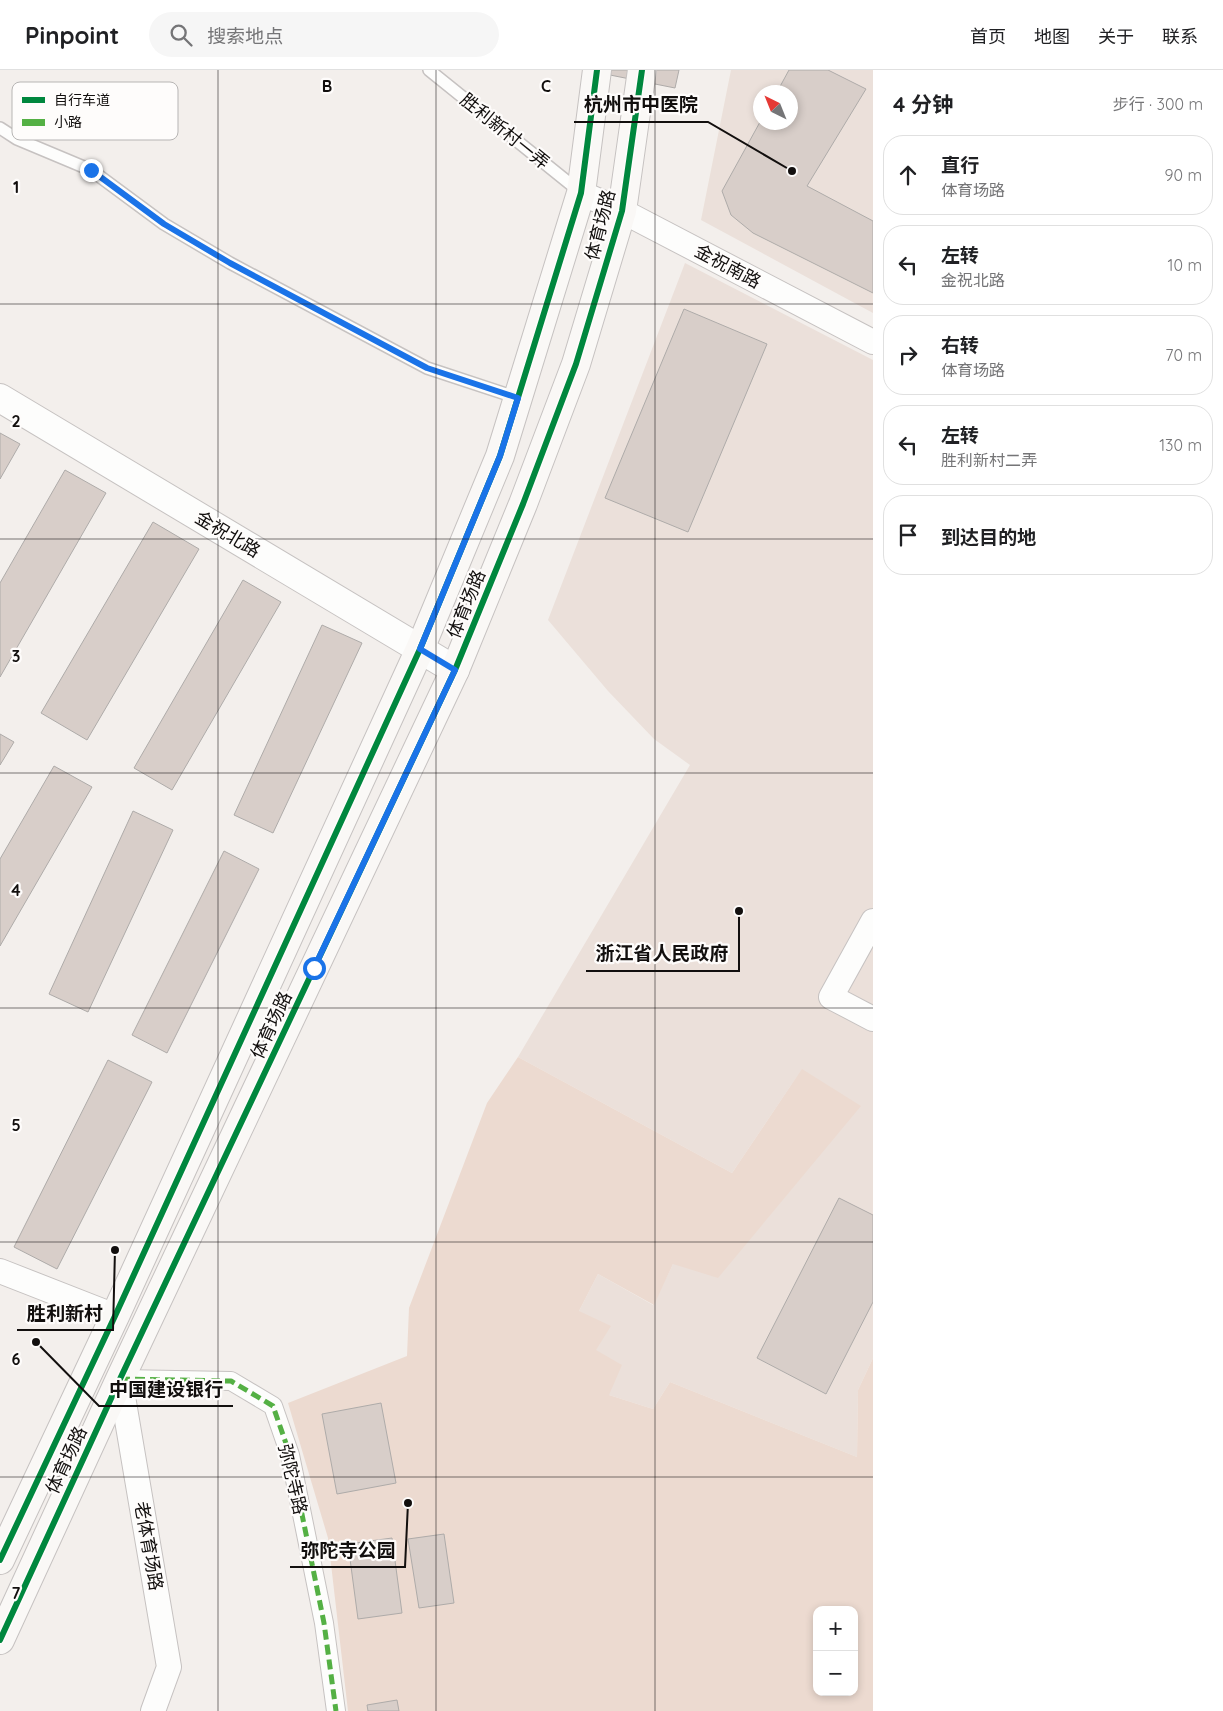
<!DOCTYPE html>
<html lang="zh">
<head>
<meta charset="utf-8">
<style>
	body { margin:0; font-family:Quicksand,"Noto Sans SC",sans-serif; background:#f6f6f6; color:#202124 }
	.controls { position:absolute; right:15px; bottom:15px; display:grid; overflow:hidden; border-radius:10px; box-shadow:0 2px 8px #0003 }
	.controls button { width:45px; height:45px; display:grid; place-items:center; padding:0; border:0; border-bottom:1px solid #e0e0e0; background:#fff; color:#202124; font:25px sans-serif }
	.compass { position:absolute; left:753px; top:15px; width:45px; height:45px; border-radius:50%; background:#fff; box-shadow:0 2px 8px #0003; rotate:317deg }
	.stop { position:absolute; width:15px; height:15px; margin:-11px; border:4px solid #1a73e8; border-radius:50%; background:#fff }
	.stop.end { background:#1a73e8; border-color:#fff; box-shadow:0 1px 5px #0008 }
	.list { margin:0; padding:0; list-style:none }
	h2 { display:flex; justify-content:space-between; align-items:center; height:65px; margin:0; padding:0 20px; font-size:21px }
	h2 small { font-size:16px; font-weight:400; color:#757577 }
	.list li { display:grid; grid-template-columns:32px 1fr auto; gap:15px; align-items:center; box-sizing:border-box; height:80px; margin:0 10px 10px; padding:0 10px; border:1px solid #e0e0e0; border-radius:20px }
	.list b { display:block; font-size:19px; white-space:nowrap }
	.list p { margin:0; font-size:16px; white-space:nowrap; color:#757577 }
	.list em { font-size:16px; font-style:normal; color:#757577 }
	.icon { flex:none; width:28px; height:28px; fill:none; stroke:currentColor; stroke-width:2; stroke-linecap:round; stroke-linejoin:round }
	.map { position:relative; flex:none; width:873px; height:1641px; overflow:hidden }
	header { display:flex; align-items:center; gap:30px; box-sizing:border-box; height:70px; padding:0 25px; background:#fff; border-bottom:1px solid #e0e0e0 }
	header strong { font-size:24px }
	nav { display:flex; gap:28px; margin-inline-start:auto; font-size:18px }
	.search { width:350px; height:45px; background:#f6f6f6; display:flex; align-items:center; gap:12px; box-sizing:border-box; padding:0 18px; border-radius:28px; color:#757577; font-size:19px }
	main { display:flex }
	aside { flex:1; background:#fff }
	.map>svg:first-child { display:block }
</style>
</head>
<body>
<header>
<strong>Pinpoint</strong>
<div class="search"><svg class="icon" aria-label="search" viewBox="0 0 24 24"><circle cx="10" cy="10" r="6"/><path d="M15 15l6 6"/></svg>搜索地点</div>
<nav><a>首页</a><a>地图</a><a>关于</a><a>联系</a></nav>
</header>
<main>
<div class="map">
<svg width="873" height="1641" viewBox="0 0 873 1641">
	<rect width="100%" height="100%" fill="#f3efec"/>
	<path fill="#ebe0da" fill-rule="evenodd" d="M731,0H873V243L701,150ZM760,22H790V52H760Z
		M685,193L873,290V1288L858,1320L857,1387L670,1312L653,1339L609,1325L596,1281L579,1241L598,1204L653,1235L673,1194L802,999L732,1103L518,987L690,695L654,669L608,621L548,550Z"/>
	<path fill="#ecdad0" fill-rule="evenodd" d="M518,987L732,1103L802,999L861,1036L718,1208L673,1194L654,1235L598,1204L579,1241L611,1256L596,1280L622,1295L609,1325L653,1339L670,1312L857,1387L858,1320L873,1288V1641H348L328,1468L288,1333L407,1286L409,1238L487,1033ZM817,1540H854V1622H817Z"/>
	<path fill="#d8cec9" stroke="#aeaba9" d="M585,0H679L675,18Z
		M789,0H828L866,19L807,116L873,151V223L753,163L731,145L722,121L760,52H790V22H777Z
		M684,239L767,274L688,462L605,428Z
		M0,363L20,374L0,409Z
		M65,400L106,423L0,607V513Z
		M153,452L199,479L87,670L41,643Z
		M243,510L281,532L172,720L134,698Z
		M322,555L362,573L273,763L234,745Z
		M0,664L14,672L0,695Z
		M54,696L92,717L0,876V789Z
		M133,741L173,760L88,942L49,924Z
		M224,781L259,799L167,983L132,965Z
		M108,990L152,1012L57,1199L14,1177Z
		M839,1128L873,1145V1232L826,1324L757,1288Z
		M381,1333L396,1413L337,1424L322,1344Z
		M444,1464L454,1533L419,1538L408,1469Z
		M392,1468L402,1543L358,1549L348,1474Z
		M397,1630L399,1641H368L367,1635Z"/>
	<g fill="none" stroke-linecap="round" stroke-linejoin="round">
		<defs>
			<path id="service" d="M429,0L579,121
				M0,58L17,69L91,100L164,154L230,193L427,298L518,328"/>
			<path id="pedestrian" d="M120,1309L231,1311L273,1336L290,1385L324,1553L336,1641"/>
			<path id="minor" d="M581,123L622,141L873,272
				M873,851L831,927L873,949
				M0,1201L115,1246
				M120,1309L169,1597L153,1641"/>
			<path id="tertiary" d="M0,328L455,600"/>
			<path id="secondary" d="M0,1490L115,1246L420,579L500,386L581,123L597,0
				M0,1570L120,1309L455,600L523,434L576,294L622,141L642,0"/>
		</defs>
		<use href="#service" stroke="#c6c2c1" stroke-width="14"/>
		<use href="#pedestrian" stroke="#c6c2c1" stroke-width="20"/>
		<use href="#minor" stroke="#c6c2c1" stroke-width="26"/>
		<use href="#tertiary" stroke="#c6c2c1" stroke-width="30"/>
		<use href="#secondary" stroke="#c6c2c1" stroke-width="30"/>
		<use href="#service" stroke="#fdfdfc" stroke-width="11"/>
		<use href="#pedestrian" stroke="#fdfdfc" stroke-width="18"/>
		<use href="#minor" stroke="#fdfdfc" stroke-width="24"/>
		<use href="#tertiary" stroke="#fdfdfc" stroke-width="28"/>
		<use href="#secondary" stroke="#faf8f6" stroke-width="28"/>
		<path stroke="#54b044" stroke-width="5" stroke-dasharray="10 5" stroke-linecap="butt" d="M120,1309L231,1311L273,1336L290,1385L324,1553L336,1641"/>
		<defs>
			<path id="cycleway" d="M0,1490L115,1246L420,579L500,386L581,123L597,0
				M0,1570L120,1309L455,600L523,434L576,294L622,141L642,0"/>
		</defs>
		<use href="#cycleway" stroke="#fefcfb" stroke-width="9"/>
		<use href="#cycleway" stroke="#00873e" stroke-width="6"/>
	</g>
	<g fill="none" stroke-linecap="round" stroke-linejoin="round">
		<path stroke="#1a73e8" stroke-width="6" d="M91,100L164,154L230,193L427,298L518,328L500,386L420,579L455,600L314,898"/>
	</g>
	<path fill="none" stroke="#120f0e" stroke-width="1" stroke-opacity="0.55" d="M218,0V1641M436,0V1641M655,0V1641M0,234H873M0,469H873M0,703H873M0,938H873M0,1172H873M0,1407H873"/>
	<g text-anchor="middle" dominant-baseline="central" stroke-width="4.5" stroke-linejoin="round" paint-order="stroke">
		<g font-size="18" fill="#120f0e" stroke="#fefcfb">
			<text transform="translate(505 61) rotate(39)">胜利新村一弄</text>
			<text transform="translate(600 155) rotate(-76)">体育场路</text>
			<text transform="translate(728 196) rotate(28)">金祝南路</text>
			<text transform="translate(228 464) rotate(31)">金祝北路</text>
			<text transform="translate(466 534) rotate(-68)">体育场路</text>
			<text transform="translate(271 955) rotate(-65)">体育场路</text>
			<text transform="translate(66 1390) rotate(-65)">体育场路</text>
			<text transform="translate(293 1409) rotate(77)">弥陀寺路</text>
			<text transform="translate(149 1476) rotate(80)">老体育场路</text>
		</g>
	</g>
	<rect x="12" y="12" width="166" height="58" rx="8" fill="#fefcfb" stroke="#b7b5b4" stroke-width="1"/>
	<rect x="22" y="27" width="23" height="6" fill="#00873e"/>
	<rect x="22" y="49" width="23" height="7" fill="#54b044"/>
	<g font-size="14" fill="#120f0e">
		<text x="54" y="35">自行车道</text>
		<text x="54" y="57">小路</text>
	</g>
	<g font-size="16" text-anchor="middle" font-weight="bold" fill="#120f0e" stroke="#fefcfb" stroke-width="4.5" stroke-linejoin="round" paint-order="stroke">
		<text x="327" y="22">B</text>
		<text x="546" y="22">C</text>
		<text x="16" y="123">1</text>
		<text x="16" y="357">2</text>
		<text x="16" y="592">3</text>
		<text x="16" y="826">4</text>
		<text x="16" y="1061">5</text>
		<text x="16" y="1295">6</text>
		<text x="16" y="1529">7</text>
	</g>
	<path fill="none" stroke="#120f0e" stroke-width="2" d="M792 101L708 52H574M739 841L739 901H586M115 1180L113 1260H17M36 1272L99 1336H233M408 1433L405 1497H290"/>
	<g fill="#120f0e" stroke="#fefcfb" stroke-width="2">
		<circle cx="792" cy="101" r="5"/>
		<circle cx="739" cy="841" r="5"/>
		<circle cx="115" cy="1180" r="5"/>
		<circle cx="36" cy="1272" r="5"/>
		<circle cx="408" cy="1433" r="5"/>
	</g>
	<g font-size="19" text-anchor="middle" font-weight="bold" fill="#120f0e" stroke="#fefcfb" stroke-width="4.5" stroke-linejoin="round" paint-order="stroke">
		<text x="641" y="41">杭州市中医院</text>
		<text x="662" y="890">浙江省人民政府</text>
		<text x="65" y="1250">胜利新村</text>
		<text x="166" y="1326">中国建设银行</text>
		<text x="348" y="1487">弥陀寺公园</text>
	</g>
</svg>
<div class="controls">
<button>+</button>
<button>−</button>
</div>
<svg class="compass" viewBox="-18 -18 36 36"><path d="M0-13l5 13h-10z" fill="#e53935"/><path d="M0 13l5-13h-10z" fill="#757577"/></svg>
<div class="stop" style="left:314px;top:898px"></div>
<div class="stop end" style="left:91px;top:100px"></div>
</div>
<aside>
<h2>4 分钟<small>步行 · 300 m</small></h2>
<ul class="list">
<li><svg class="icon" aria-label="ahead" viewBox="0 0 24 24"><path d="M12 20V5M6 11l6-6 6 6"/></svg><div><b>直行</b><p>体育场路</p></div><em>90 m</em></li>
<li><svg class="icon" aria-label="left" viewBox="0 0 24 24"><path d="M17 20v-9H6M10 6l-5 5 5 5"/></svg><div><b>左转</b><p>金祝北路</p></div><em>10 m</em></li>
<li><svg class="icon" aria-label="right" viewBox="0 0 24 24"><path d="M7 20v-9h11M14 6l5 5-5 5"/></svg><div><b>右转</b><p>体育场路</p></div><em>70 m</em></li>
<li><svg class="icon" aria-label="left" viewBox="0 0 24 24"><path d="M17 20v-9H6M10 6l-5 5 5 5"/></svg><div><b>左转</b><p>胜利新村二弄</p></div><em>130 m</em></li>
<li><svg class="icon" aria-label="arrive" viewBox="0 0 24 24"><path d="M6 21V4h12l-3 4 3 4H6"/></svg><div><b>到达目的地</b></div></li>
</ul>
</aside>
</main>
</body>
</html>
